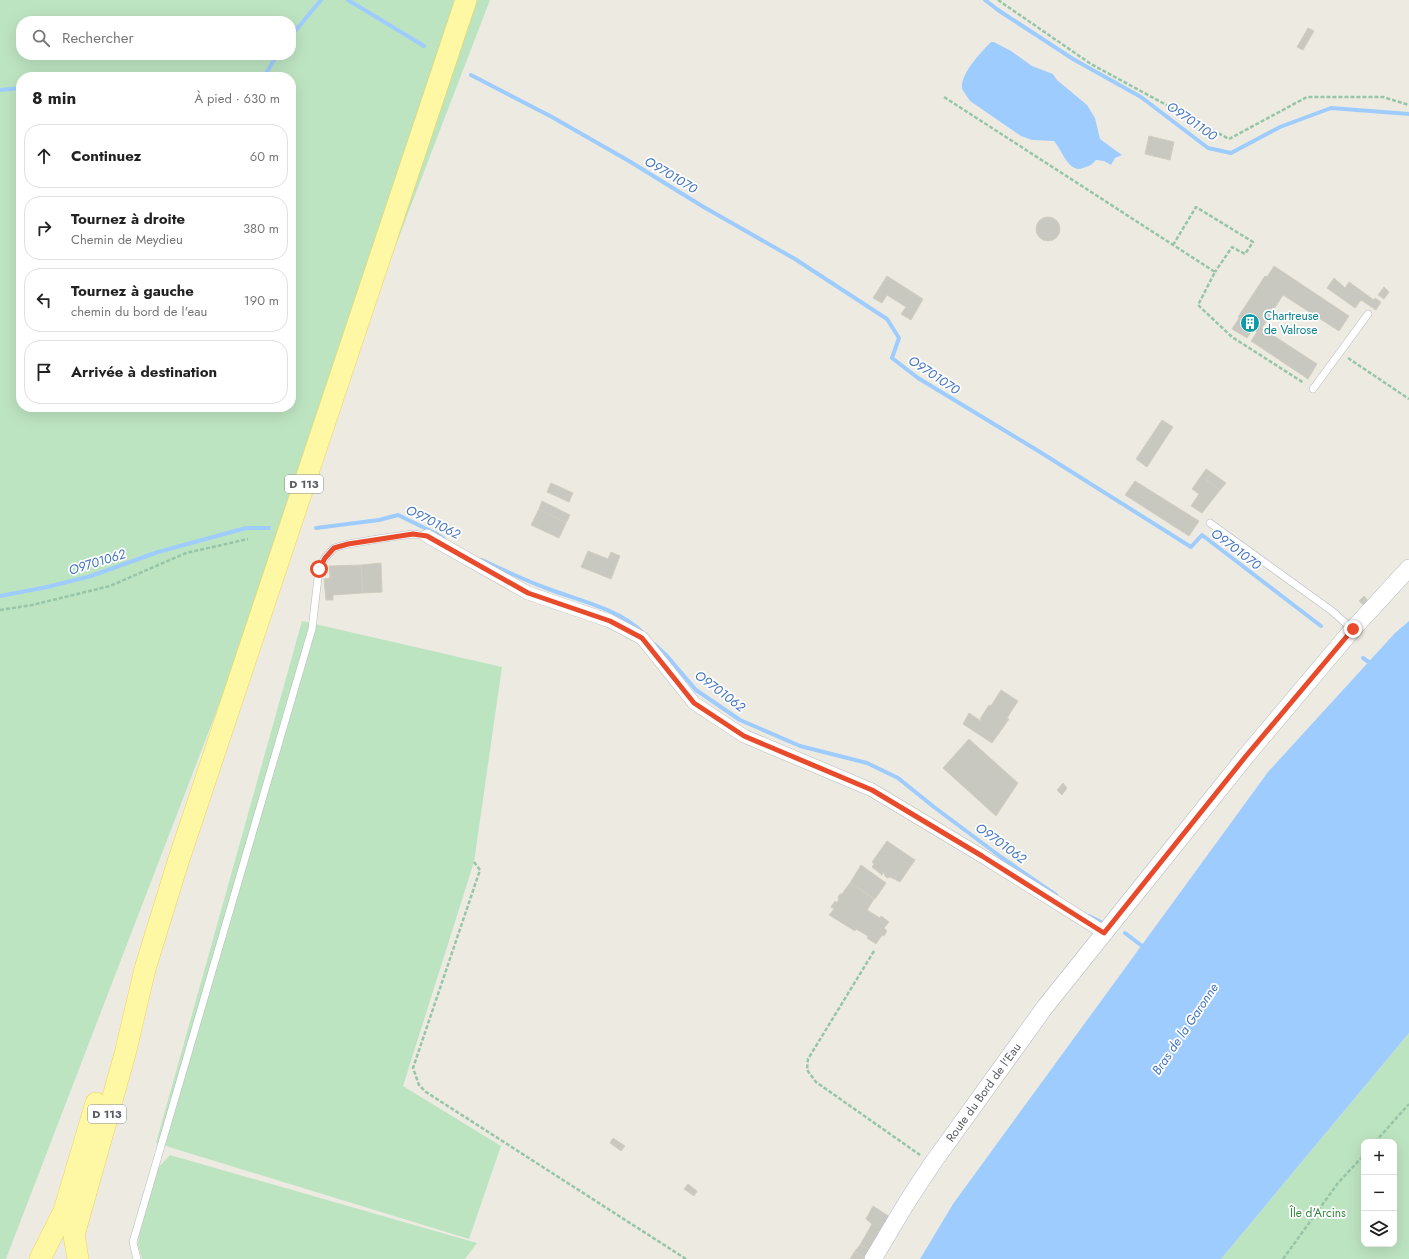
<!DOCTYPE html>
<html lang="fr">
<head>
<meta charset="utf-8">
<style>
	body { margin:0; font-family:Jost,sans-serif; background:#f6f6f6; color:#222 }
	.controls { position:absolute; right:12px; bottom:12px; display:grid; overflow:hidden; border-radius:8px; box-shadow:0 4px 16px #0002 }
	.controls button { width:36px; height:36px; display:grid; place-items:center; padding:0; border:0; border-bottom:1px solid #e0e0e0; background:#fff; color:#222; font:20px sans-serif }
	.stop { position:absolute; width:12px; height:12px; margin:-9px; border:3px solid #e84b2c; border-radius:50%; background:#fff }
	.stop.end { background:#e84b2c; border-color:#fff; box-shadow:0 1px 4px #0008 }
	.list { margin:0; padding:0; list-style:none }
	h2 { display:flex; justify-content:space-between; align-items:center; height:52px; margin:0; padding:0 16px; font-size:17px }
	h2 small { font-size:13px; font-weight:400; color:#767676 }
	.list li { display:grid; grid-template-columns:26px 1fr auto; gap:12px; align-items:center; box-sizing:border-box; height:64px; margin:0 8px 8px; padding:0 8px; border:1px solid #e0e0e0; border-radius:16px }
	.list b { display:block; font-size:15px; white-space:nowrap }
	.list p { margin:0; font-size:13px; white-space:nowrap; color:#767676 }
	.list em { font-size:13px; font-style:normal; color:#767676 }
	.icon { flex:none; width:22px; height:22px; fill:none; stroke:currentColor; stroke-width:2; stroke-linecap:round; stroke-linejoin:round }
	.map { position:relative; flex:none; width:1409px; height:1259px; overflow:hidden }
	.search { position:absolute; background:#fff; box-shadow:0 4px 16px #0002; left:16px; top:16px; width:280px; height:44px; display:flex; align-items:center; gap:10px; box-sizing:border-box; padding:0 14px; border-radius:16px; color:#767676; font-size:15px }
	.panel { position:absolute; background:#fff; box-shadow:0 4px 16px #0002; left:16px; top:72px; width:280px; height:340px; border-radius:16px }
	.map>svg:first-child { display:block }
</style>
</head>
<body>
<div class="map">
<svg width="1409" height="1259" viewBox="0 0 1409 1259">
	<rect width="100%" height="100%" fill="#edebe1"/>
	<path fill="#bde4c1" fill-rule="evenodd" d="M0,0H490L6,1259H0ZM21,21H291V55H21ZM21,77H291V407H21Z
		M302,621L502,667L474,862L403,1086L501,1146L469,1239L156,1143Z
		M1409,1033V1259H1221ZM1364,1142H1394V1244H1364Z
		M170,1155L477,1243L465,1259H142L138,1245L139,1235L157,1169Z"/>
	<path fill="#9fccfe" d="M991,42H994L1011,51L1032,66L1053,74L1057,80L1087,105L1095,118L1100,139L1122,155L1115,158L1111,165L1104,161L1096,160C1092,165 1089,166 1083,168C1069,174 1062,150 1054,141L1032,140L1021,136L970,101L962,89C960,74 981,52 991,42Z
		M1409,621V1033L1221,1259H920L953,1204L1268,772L1395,633Z"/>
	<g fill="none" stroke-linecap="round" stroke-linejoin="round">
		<path stroke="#9fccfe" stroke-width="4" d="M348,0L424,46
			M985,0L998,10L1073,59L1141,97L1208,148L1231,153L1280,127L1331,108L1409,114
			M291,36L321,0
			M471,75L552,117L629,161L702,206L795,259L887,319L899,338L892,358L918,378L1040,452L1191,547L1202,535L1321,626
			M264,77L277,55
			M0,90L21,88
			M316,528L379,520L398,515L435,533L444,539
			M482,560C503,570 524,580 546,588C577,600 617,608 642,632
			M0,596L47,587L91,576L158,552L246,528H269
			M654,644L667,656L696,690L740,720L800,746L867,763L898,778L934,807L1001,857L1056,895
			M1363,658L1373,665
			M1089,916L1103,923
			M1125,933L1146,949"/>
	</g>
	<path fill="#c9c8c0" stroke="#d1cdbf" d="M1308,28L1314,31L1303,50L1297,47Z
		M1149,136L1174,142L1170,160L1145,154Z
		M1036 229a12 12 0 1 1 24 0a12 12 0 1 1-24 0Z
		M1274,266L1349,316L1339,331L1283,295L1262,328L1317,364L1308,379L1251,341L1257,332L1253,329L1247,338L1232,329L1239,318L1238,317L1265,276L1267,277Z
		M887,276L923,299L911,320L901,314L906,307L887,295L882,303L873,298Z
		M1334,278L1345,288L1349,282L1374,300L1375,298L1381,302L1376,310L1361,300L1355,308L1327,288Z
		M1384,287L1389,292L1384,299L1378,295Z
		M1162,420L1173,427L1147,467L1136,459Z
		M1206,469L1212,473L1206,480L1220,490L1202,513L1191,506L1199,494L1192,489Z
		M1212,473L1226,483L1220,490L1206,480Z
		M1135,481L1199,521L1189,536L1125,495Z
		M551,483L573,493L569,502L547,492Z
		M542,501L570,515L566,523L539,509Z
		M539,509L566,523L559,538L531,525Z
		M588,551L608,559L611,552L620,556L611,579L581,567Z
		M381,563L382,592L363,593L361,565Z
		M361,565L363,593L333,595V600H326L324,579L330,578L329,566Z
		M1364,596L1368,601L1363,605L1359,601Z
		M1001,690L1018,701L1007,718L1009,719L992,743L963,724L969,713L981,721L982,720L980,719L989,705L991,706Z
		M969,739L1018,783L996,816L943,768Z
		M1063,783L1067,788L1062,795L1057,790Z
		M887,841L915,860L900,882L890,877L887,878L885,876L884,872L882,875L872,867L874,864L872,862Z
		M861,865L886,883L875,899L850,883Z
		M850,883L874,899L867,910L880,918L881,916L889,922L884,928L887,931L884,936L882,935L876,944L867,938L868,936L856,929L855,931L829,915L834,909L831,907L835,901L837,903L839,898L838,897L840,894H842Z
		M613,1138L625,1146L621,1151L610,1143Z
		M688,1184L697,1191L694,1196L684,1189Z
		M873,1206L890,1217L870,1250L860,1245L872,1224L866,1219Z
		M860,1245L870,1250L865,1258L855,1251Z
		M855,1251L865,1258V1259H850Z"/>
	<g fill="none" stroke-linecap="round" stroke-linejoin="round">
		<defs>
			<path id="service" d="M1313,389L1368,314
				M1210,523L1332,611L1352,629
				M137,1259L133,1242L312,629L319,569L325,558L334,548L348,544L384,538L413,534L427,536"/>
			<path id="minor" d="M427,536L528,593L610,621L642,638L694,703L744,736L872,790L982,856L1105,933"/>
			<g id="tertiary">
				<path id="s1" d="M873,1259L907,1202L932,1164L1045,1007L1246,756L1353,629L1409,568"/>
			</g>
			<path id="primary" d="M40,1259L64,1211L96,1103
				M78,1259L74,1235L125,1054L145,969L178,862L466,0"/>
		</defs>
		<use href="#service" stroke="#b6b8be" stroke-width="8"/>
		<use href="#minor" stroke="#b6b8be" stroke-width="14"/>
		<use href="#tertiary" stroke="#b6b8be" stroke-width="18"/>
		<use href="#primary" stroke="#f0d356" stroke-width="22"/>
		<path stroke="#96c5a8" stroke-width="2.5" stroke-dasharray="4 2" stroke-linecap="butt" d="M998,0L1091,64L1229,139L1307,97H1383L1409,105
			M944,97L1215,272L1198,305L1232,337L1304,383
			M1173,245L1196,207L1253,242L1245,254L1232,247L1215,272
			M1348,358L1409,399
			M0,610L32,605L110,586L186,553L248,539
			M474,862L480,870L413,1068L419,1085L426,1092L686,1259
			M874,951L808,1059L807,1070L816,1082L920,1155
			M1375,1142L1409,1104
			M1283,1259L1338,1183L1364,1155"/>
		<use href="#service" stroke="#fff" stroke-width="7"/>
		<use href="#minor" stroke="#fff" stroke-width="13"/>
		<use href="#tertiary" stroke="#fff" stroke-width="17"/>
		<use href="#primary" stroke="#fef8a4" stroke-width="21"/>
	</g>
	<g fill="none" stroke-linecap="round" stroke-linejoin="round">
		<path stroke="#e84b2c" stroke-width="5" d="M319,569L325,558L334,548L348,544L413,534L427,536L528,593L610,621L642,638L694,703L744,736L872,790L982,856L1104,933L1246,756L1353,629"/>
	</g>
	<defs>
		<symbol id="building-disc" viewBox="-11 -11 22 22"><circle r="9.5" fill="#0f9aa8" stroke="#fff"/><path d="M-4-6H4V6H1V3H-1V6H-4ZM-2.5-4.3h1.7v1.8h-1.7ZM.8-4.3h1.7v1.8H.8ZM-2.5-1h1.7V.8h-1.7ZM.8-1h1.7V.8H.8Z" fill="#fff"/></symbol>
	</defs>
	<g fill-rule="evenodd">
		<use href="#building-disc" x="1239" y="312" width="22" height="22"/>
	</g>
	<g text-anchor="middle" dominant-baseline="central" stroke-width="3.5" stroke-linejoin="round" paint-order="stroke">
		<g fill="#fff" stroke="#8b8d91" stroke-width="1">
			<rect x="285" y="475" width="38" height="18" rx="3"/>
			<rect x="88" y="1105" width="38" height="18" rx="3"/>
		</g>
		<g font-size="11" font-weight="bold" fill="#595c62">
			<text x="304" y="484">D 113</text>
			<text x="107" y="1114">D 113</text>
		</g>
		<g font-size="12" fill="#0d838f" stroke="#fff" text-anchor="start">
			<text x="1264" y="316">Chartreuse<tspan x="1264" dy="14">de Valrose</tspan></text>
		</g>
		<g font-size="12" fill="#595c62" stroke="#fff">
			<text stroke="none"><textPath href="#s1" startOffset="200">Route du Bord de l'Eau</textPath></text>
		</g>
		<g font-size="12" fill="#358540" stroke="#fff">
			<text x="1318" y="1213">Île d'Arcins</text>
		</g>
		<g font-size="13" font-style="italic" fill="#4274c1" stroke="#fff">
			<text transform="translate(1192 121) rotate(35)">O9701100</text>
			<text transform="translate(671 175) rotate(31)">O9701070</text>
			<text transform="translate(934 375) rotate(34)">O9701070</text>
			<text transform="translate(433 522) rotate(27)">O9701062</text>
			<text transform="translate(1236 549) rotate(37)">O9701070</text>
			<text transform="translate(97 562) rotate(-17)">O9701062</text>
			<text transform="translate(720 691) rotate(37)">O9701062</text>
			<text transform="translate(1001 843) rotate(36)">O9701062</text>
			<text transform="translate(1185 1029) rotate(-56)">Bras de la Garonne</text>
		</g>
	</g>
</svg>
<div class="controls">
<button>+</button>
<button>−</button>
<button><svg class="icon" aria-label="layers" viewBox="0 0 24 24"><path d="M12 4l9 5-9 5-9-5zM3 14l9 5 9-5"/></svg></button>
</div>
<div class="stop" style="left:319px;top:569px"></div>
<div class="stop end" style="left:1353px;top:629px"></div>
<div class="search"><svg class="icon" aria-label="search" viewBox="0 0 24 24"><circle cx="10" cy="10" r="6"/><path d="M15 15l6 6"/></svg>Rechercher</div>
<section class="panel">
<h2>8 min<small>À pied · 630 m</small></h2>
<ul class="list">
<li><svg class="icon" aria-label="ahead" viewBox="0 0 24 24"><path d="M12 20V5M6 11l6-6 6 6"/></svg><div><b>Continuez</b></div><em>60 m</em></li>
<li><svg class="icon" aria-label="right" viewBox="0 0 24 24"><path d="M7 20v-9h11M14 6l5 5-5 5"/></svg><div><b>Tournez à droite</b><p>Chemin de Meydieu</p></div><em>380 m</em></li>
<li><svg class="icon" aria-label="left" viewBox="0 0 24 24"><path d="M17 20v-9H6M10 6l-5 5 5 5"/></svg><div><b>Tournez à gauche</b><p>chemin du bord de l'eau</p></div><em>190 m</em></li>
<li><svg class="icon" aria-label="arrive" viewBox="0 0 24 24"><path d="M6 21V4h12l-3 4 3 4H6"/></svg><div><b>Arrivée à destination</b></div></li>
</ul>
</section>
</div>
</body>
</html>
